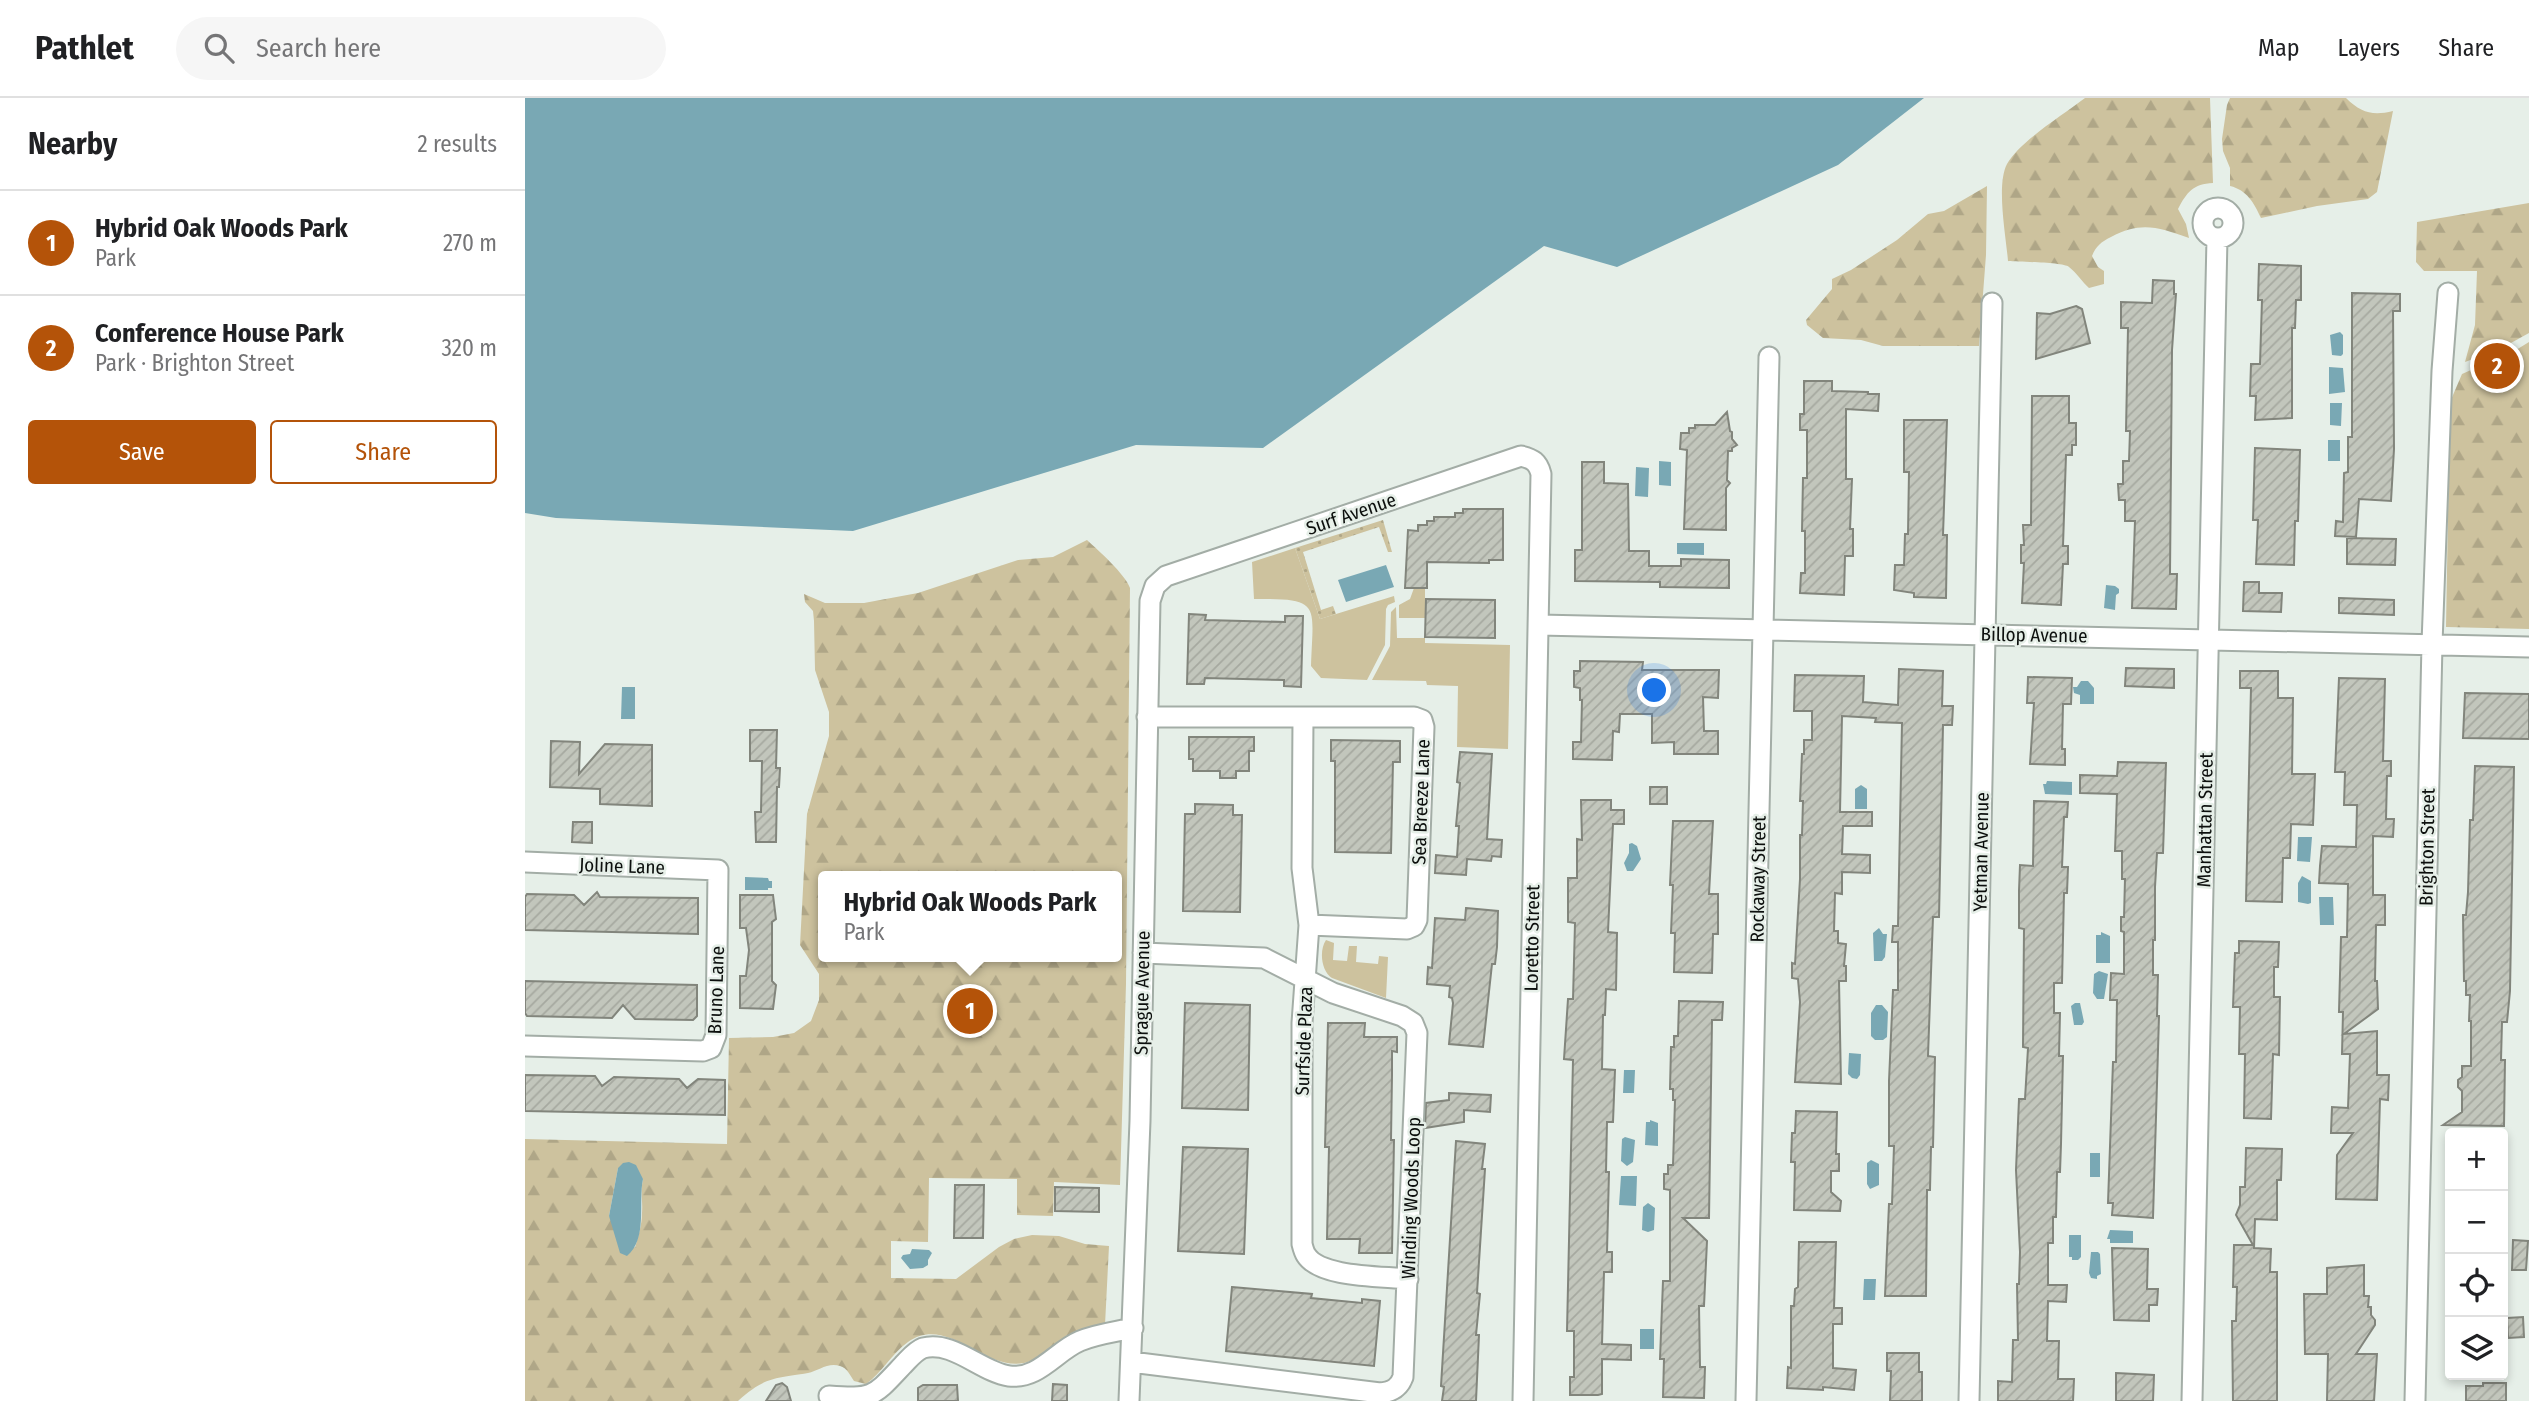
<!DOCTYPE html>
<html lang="en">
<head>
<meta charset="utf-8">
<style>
	body { margin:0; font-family:"Fira Sans Condensed",sans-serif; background:#f6f6f6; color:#202124 }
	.controls { position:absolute; right:21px; bottom:21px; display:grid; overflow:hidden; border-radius:7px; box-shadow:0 4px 10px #0003 }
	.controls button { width:63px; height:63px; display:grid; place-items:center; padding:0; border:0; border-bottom:2px solid #e0e0e0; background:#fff; color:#202124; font:35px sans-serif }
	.you { position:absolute; left:1130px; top:593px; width:24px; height:24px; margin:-18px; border:5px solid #fff; border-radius:50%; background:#1a73e8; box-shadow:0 0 0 10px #1a73e833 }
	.badge { display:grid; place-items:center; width:46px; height:46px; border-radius:50%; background:#b45309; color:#fff; font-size:23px; font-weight:700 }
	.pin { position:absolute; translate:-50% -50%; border:4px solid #fff; box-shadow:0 2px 7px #0006 }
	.popup { position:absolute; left:293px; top:773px; width:304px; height:91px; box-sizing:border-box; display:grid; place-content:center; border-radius:7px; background:#fff; filter:drop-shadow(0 2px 5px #0005); font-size:23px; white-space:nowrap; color:#757577 }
	.popup b { font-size:26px; color:#202124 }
	.popup::after { content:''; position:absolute; left:50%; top:100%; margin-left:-14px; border:14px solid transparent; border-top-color:#fff }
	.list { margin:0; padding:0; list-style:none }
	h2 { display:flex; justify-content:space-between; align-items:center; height:91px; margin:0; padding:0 28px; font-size:30px }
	h2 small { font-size:23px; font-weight:400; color:#757577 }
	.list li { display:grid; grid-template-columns:46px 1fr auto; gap:21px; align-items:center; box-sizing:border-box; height:105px; padding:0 28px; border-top:2px solid #e0e0e0 }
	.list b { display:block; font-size:26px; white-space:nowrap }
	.list p { margin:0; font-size:23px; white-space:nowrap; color:#757577 }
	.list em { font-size:23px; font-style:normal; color:#757577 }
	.actions { display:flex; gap:14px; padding:21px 28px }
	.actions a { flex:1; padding:16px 0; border:2px solid #b45309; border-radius:7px; text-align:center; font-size:24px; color:#b45309 }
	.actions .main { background:#b45309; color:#fff }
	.icon { flex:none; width:38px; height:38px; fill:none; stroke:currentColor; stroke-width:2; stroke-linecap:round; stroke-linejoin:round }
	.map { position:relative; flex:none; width:2004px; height:1303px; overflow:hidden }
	header { display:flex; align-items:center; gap:42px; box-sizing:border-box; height:98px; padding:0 35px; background:#fff; border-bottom:2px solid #e0e0e0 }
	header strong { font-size:33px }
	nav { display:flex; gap:38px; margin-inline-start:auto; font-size:24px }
	.search { width:490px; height:63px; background:#f6f6f6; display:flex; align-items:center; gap:18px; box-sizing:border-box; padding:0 24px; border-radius:38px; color:#757577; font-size:26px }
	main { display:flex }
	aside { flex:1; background:#fff }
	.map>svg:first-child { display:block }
</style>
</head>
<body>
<header>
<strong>Pathlet</strong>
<div class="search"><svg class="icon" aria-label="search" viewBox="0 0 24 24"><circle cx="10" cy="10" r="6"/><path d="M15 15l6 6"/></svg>Search here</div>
<nav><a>Map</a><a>Layers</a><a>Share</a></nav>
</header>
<main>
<aside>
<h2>Nearby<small>2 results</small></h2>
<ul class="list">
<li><span class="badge">1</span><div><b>Hybrid Oak Woods Park</b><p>Park</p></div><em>270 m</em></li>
<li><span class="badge">2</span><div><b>Conference House Park</b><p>Park · Brighton Street</p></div><em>320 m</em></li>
</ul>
<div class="actions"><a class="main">Save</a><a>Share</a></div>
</aside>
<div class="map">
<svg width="2004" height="1303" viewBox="0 0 2004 1303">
	<defs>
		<pattern id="forest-firs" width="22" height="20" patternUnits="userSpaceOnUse" patternTransform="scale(1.75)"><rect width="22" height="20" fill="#cdc29e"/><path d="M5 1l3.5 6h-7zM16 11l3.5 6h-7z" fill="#afa687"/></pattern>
		<pattern id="garden-dots" width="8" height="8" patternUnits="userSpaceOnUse" patternTransform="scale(1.75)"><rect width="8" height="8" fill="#cdc29e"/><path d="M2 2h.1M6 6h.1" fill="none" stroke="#afa687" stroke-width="1.8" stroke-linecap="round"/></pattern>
		<pattern id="building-hatch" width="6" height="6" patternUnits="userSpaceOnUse" patternTransform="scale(1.75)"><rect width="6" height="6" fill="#c2c6bc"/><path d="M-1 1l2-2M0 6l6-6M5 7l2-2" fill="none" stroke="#a6a9a0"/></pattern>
	</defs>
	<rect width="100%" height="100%" fill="#e6efe8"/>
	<path fill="#cdc29e" d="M770,450L795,521L869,498L870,504L863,507L861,511L860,547L842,582L796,580L786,568C788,506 797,500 729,501L727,464Z
		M889,490H900V520H874V507L885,501Z
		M871,509L872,540H900V545L985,547L983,651L932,649L933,588L902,587L901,583L847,582L865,548L866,514Z
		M801,842L809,845L808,862L822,863L824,848H832L831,864L853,866L854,858L863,859L861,900L807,880C796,873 794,852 801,842Z"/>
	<path fill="url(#forest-firs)" fill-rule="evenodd" d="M1560,0H1685L1688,85C1668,86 1662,94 1653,111L1661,126L1664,140C1633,129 1616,123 1586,139C1576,144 1571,148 1567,158L1573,169L1579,173V186L1564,190C1557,184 1552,175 1544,169C1538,164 1494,164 1483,163C1481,138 1471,87 1482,66C1495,43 1538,17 1560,0Z
		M1705,0H1821C1836,15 1848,18 1868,13L1852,94L1843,101L1792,108L1736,120C1729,105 1722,92 1705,88V70L1698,53L1697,41L1702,7Z
		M1462,88L1461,157L1454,248H1358L1336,242L1298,240L1282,227L1281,222L1307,191V181L1326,172L1372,142L1403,116L1419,113Z
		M2004,105V235L1975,251L1940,264L1950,227L1952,173H1899L1891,164L1892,124Z
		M2004,244V531L1921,529L1925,304L1937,276L1991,252Z
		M562,442C574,453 600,476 605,490L601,886L595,1087L529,1084L528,1118L492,1117V1081L404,1080L403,1144L366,1143V1180L431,1181L474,1149L489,1141L507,1137L534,1138L560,1146L584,1148L580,1227C564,1229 550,1235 536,1244C523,1251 513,1262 499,1265C458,1273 422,1216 383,1244C367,1255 357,1275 341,1286L329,1283C325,1277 322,1270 315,1268C303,1264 293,1273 283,1275C249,1281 241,1278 213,1303H0V1041L202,1046L204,940L248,939L269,935L286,923L294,902V876L275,847L282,716L304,638V614L290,572L289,523L288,513L280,504L279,496L300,505H339L393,495L493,462L528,459ZM298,778H592V859H298ZM93,1070L118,1081C115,1096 118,1101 117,1115C117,1127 113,1139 110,1150L84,1118Z"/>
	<path fill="url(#garden-dots)" d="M858,422L867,454H863L854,429L778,454L796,512L808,508L811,516L795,521L770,450Z"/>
	<path fill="#79a8b4" d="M0,0H1399L1313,67L1092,169L1019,148L738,350L611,347L328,433L31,420L0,415Z
		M1815,234L1818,237V256L1816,258L1807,257L1805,237Z
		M1804,269L1818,270L1820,294L1804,296Z
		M1805,305H1817L1816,328L1805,327Z
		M1803,342H1815V363H1803Z
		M1134,363L1146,364V388L1134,387Z
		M1111,369L1124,370L1123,399L1110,398Z
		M1152,445H1179V457L1152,456Z
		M861,467L869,489L821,504L813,482Z
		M1581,487L1590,488L1594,491V495L1591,497L1590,512L1579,510Z
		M1556,583H1563L1569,590V606H1555V597L1549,595L1548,589H1552Z
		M97,589H110V621H96Z
		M1522,683L1547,684V697L1520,696L1518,686H1521Z
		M1336,687L1342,691V711H1330V691Z
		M1773,739H1787L1785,764L1772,763Z
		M1107,745L1112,748L1116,761L1108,773H1102L1099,765L1104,755V746Z
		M1777,778L1786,783V805L1783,806L1773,804V785Z
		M220,779L243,780L244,783H247V790H243V792H220Z
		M1794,799H1808L1809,827H1795Z
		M1354,830L1358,836H1362L1360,859L1357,863H1349L1348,835Z
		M1576,834L1585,838V865H1571V837H1576Z
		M1574,873L1583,876L1579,901H1572L1568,895L1569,876Z
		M1550,905H1555L1559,924L1557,927H1549L1546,908Z
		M1351,907H1357L1363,914L1362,939L1358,942H1350L1346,938V915Z
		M1324,955L1336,956L1335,977L1332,981L1327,980L1323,976Z
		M1099,972H1110L1109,995H1098Z
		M1125,1022L1133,1025V1048L1120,1047L1121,1024H1125Z
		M1100,1039L1110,1042L1108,1064L1102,1068L1096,1063L1097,1041Z
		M1565,1055H1575V1079H1565Z
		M1346,1062L1354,1066V1087L1345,1091L1342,1086V1065Z
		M104,1064L111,1067L118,1081C113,1104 123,1141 102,1158L95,1155L84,1118L93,1070L98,1065Z
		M1096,1078H1112L1111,1108L1094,1107Z
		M1123,1105L1130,1110L1129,1132L1123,1134L1117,1132L1118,1109Z
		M1585,1132L1608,1133V1145H1585V1141H1582Z
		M1544,1137H1556V1159L1553,1162H1547V1159H1544Z
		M387,1151L404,1152L407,1155L403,1162V1167L398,1170L385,1171L376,1160L378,1157L385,1156Z
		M1566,1154H1573L1575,1156L1576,1176L1572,1178V1181L1566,1180L1564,1175Z
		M1339,1181H1351L1350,1202H1338Z
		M1115,1231H1129V1251H1115Z"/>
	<path fill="url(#building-hatch)" stroke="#82857c" stroke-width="2" d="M1734,166L1776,168V202H1771L1770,230H1767V320L1730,322L1731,298H1725L1726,266H1735L1737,202H1733Z
		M1628,182L1649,183V196H1651L1647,252L1645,476H1652L1651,511L1607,510L1610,423H1600V402H1594L1593,386H1598V363H1604L1605,333H1601L1603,230H1596V204L1627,205Z
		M1827,195L1875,196V213H1868L1869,351L1866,403L1834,401L1831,439L1810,438L1811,423L1818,424L1819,375L1823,374V339H1827Z
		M1551,208L1557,211L1565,245L1511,261L1512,215L1525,216Z
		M1279,283H1307V293L1343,294V296H1354L1353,313L1321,311V381H1327L1325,431H1328V458H1320L1319,497L1275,495L1276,475H1280V433H1277L1278,380H1282V332H1275V316H1279Z
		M1507,298H1544V325H1551V347H1547V357H1541L1538,448H1543V466H1538L1536,507L1497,505L1499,465H1496V447H1499L1498,427H1506Z
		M1202,314L1205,333L1207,334V341L1212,347L1207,350V353H1203L1202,382L1205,385L1201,390V432L1159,431L1162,352L1155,351L1156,335H1164V330H1170V327H1190Z
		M1379,322H1422L1418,437H1422L1421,500L1389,499V495L1369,492L1370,467H1379L1380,436H1383L1384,374H1379Z
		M1730,350L1775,352L1773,423H1770L1769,467L1731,466L1733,422H1728Z
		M1057,364H1079V385L1103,386L1104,453H1124V468H1156V461L1204,462V490L1135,489V484L1050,483V452H1057Z
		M938,411H978V462H964V465L902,464V490H880L883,432L893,433V427H902V423H909V419H930V415H938Z
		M1822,440L1871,441L1870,467L1822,466Z
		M1719,484H1734V495H1757L1756,514L1718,513Z
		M1814,500L1869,502V517L1814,515Z
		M901,501L970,502V540L900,539Z
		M664,516L681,517L680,522L760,524V518H778L776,589L759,588V582L680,580L679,586H662Z
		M1055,563L1118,564L1117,572H1194L1193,600L1178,599L1179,633H1193V656H1149V644L1127,645V616H1095L1094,634L1088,633L1087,662L1048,661V644H1056L1057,602H1055V590L1049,589V573H1055Z
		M1601,570L1649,571V590L1600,588Z
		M1374,571L1418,573L1417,608H1428L1427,627H1418L1414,819H1408L1403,958L1410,959L1408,1049H1406L1405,1092H1402L1401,1198H1360L1364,1106H1367L1369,1048H1364V983L1368,892H1373V844H1367L1368,828H1373L1377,625L1350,624L1351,620L1317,618L1315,714H1347V728H1318L1317,756L1345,757V775L1317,774V796L1310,795L1309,833H1313V845L1321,846L1319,868H1321V883H1314L1316,986L1270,984L1275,904L1273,881L1267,880V865L1270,866L1275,781V737H1277L1278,703H1275L1277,656H1279V642H1287V613H1269L1270,577L1339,578L1338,604L1373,607Z
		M1715,573H1753V600H1768L1767,676H1790L1788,727L1766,726L1765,760H1758L1757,804L1721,803L1726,590H1715Z
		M1503,579L1547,580L1546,606H1538L1537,651H1540V667L1505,666L1509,605H1502Z
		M1814,580L1860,581L1858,663H1866V678H1862L1861,721H1869L1868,739L1848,738V797H1860V827H1851L1850,883H1852L1853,911L1819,936L1852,933V977H1864L1863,1002L1855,1001L1852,1102L1811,1101L1812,1057L1828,1035H1806L1807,1009L1823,1010L1825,956H1817L1818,914H1814L1816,839H1822L1823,786L1794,785L1795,768L1797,748L1831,749L1832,707H1819L1820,674H1810Z
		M1940,595L2004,596V641L1938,640Z
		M225,632H252L251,670H255L254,689H252L251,744H231L230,714H236L237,663H225Z
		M664,639H729V653H724V673H711V680H695V673H668V661H664Z
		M806,642L875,643V664H868L866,755L810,754V663H806Z
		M26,643L55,644L54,676L80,646L127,647V708L75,706V691L25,689Z
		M935,654L967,656L962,741L977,742L976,759L967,758L966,763L942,761L941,777L910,775L911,757L932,759L934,728H931L935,685L932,684Z
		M1593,664L1641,665L1638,755H1632L1630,789V842H1628V877H1633L1632,918H1634L1628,1120L1587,1117L1588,1105H1583L1588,964H1591L1592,902H1585L1586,875L1599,876V834L1596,833V819H1599L1600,781H1597V753H1590L1592,696L1555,695V677L1592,678Z
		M1950,668L1989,669L1985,893L1982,924H1977L1976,962H1980L1979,1028L1918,1027L1937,1014V993L1933,989V982L1937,979V968H1946V923H1944L1945,897H1941V883H1939L1938,817H1941L1943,794L1945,722H1948Z
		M1125,689H1142V706H1125Z
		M1056,702H1086V712H1099V726H1088L1083,834L1092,835L1091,892L1081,891L1080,917H1078L1077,971L1090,972L1088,1024H1082L1081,1074H1084L1082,1154H1087V1174H1079L1077,1246L1106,1247V1262L1077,1261V1296L1073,1297H1045V1279H1049V1233H1042L1048,962L1039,961L1043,901H1048L1050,825L1043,824V780H1052V741L1057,742Z
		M1509,703L1543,704L1542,719H1539L1537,769H1543L1542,795H1539L1537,885H1529V915H1535L1534,958H1538L1536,1046L1535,1074H1532L1531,1119H1528V1145H1523V1187H1542L1541,1204L1523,1203L1522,1243H1534L1533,1281H1549L1548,1303H1473V1283L1487,1284L1488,1242H1493L1492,1186H1494L1495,1154L1491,1072L1494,1001H1500L1503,950L1498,949L1499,831L1494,830V793L1495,767L1508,768Z
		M670,706L708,707V717H717L715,814L658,813L660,716H670Z
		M1148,723H1188L1184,796H1193V836H1188L1187,875L1149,874L1150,835H1146L1148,787H1145Z
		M48,724H67V745L47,744Z
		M72,794L75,799L173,800V836L0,832V799L2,796L49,797L59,807Z
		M215,797H248L251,821L247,824V883L251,887L248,911L215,910V878H221L224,852L221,830H215Z
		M941,810L973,813L972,849L970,866H967L958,949L924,946L928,905L927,900L924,899L925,888L902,886L903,869L907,870L910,820L940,822Z
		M1714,843L1754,844L1753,869H1749V899H1755L1754,957L1748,956L1746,1021L1719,1020L1720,956H1714L1715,909H1708L1710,855H1714Z
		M0,883L172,887V918L168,922L110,921L98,907L87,920L2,918L0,915Z
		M1154,903L1198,904L1197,922H1187L1184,1120H1158L1182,1143L1179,1208H1174L1175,1269H1180L1179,1300L1138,1299L1139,1261H1135L1138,1183H1145V1092L1139,1091V1076H1143V1067H1148L1150,1002H1148V991H1145L1146,949H1149V938H1153Z
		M660,905L725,907L723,1012L657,1010Z
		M803,925H840L839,939H872V954L867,953V977L866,1042H869L867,1155H834L835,1141H802L804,1049H800Z
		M0,977L70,978L77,988L89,979L154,981L162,990L173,981L200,982V1017L0,1013Z
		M924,995L966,997L965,1014L939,1012V1024L900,1030L901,1005L924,1002Z
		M1271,1013L1312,1014L1311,1056H1314V1073H1306V1094L1316,1103L1315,1113L1269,1112L1270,1064H1266L1267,1035H1270Z
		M931,1043L960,1046L957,1071H960L952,1195L955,1196L951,1237H954L951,1303H917L919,1289L916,1288Z
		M658,1049L723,1051L719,1156L653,1153Z
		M1721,1050L1757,1051L1756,1082H1752V1122L1730,1121L1729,1150L1746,1151L1745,1174H1752V1303H1708L1707,1223H1711L1712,1189H1708L1709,1147H1728L1711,1117L1715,1107V1089H1720Z
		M430,1087H459L458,1140H429Z
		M530,1089L574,1090V1114L530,1113Z
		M1988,1142L2003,1143L2001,1172H1987Z
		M1274,1144H1311L1309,1210H1317V1226H1308V1270L1331,1272L1329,1292L1298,1289V1292L1262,1290L1263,1269L1266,1270V1208H1269L1270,1191L1273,1189Z
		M1587,1150L1623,1151L1622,1191H1633L1632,1207H1624V1223L1589,1222Z
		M1839,1167V1198H1844L1843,1209H1846V1217L1850,1222V1227L1831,1256H1852L1849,1303H1802L1803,1256H1780L1779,1196H1802V1170Z
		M707,1189L787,1196L786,1200L837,1205V1201L855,1203L849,1268L701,1253Z
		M1998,1219L1999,1239L1983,1240L1982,1220Z
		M1362,1255H1394V1274H1397V1303H1365L1366,1273H1362Z
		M1591,1275L1629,1277L1628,1303H1591Z
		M257,1285L262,1289L266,1303H241L251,1287Z
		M1958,1285H1981V1303H1941V1288H1958Z
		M528,1286L542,1287V1303H527Z
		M398,1287H432L433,1303H393V1290Z"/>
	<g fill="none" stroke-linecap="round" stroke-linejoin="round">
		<defs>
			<path id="street" d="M1678 125a15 15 0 1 1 30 0a15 15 0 1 1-30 0Z
				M1014,527L2004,549
				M622,619H889L897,622L899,629L892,822L889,828L882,831L784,827
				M778,620L777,770L784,827L777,925V1146C778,1150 779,1154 781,1157C795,1180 858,1178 883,1181
				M0,764L193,772L191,937L186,950L178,953L0,948
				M606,1264L855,1295C867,1294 874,1290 878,1279L892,935L888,925L877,918L808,895L739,860L618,855
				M304,1298C349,1301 348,1299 378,1267C384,1261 390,1253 398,1250C428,1242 456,1274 484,1278C513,1282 531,1253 555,1243C572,1236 590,1234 608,1230
				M604,1303L615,1023L625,503L630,488L641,478L996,358C1008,361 1013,364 1016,376L998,1303
				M1221,1303L1244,259
				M1444,1303L1467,205
				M1667,1303L1692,140
				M1890,1303L1907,546L1917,273L1923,195"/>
		</defs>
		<use href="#street" stroke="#a3ada6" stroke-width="23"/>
		<use href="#street" stroke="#fff" stroke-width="19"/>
	</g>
	<g text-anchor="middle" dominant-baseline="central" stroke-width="5" stroke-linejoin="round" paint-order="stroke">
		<g font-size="19" fill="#0c0f0d" stroke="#e6efe8">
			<text transform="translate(826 416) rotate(-19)">Surf Avenue</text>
			<text transform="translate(1509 537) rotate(1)">Billop Avenue</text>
			<text transform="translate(896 704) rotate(-88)">Sea Breeze Lane</text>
			<text transform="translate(1680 722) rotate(-89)">Manhattan Street</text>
			<text transform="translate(1902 749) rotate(-89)">Brighton Street</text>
			<text transform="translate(1456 754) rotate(-89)">Yetman Avenue</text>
			<text transform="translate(97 768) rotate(2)">Joline Lane</text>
			<text transform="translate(1233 781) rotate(-89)">Rockaway Street</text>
			<text transform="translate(1007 840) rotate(-89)">Loretto Street</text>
			<text transform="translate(191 892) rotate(-88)">Bruno Lane</text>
			<text transform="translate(617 895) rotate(-89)">Sprague Avenue</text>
			<text transform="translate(779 943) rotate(-88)">Surfside Plaza</text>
			<text transform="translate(886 1100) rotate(-88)">Winding Woods Loop</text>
		</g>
	</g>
</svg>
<div class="controls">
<button>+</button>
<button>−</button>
<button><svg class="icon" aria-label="locate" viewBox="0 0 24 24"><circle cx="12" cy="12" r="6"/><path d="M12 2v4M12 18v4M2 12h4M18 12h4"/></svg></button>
<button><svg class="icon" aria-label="layers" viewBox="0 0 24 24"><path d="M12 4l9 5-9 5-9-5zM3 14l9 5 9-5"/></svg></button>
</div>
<div class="you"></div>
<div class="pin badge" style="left:445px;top:913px">1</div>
<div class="popup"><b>Hybrid Oak Woods Park</b>Park</div>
<div class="pin badge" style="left:1972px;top:268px">2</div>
</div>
</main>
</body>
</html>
